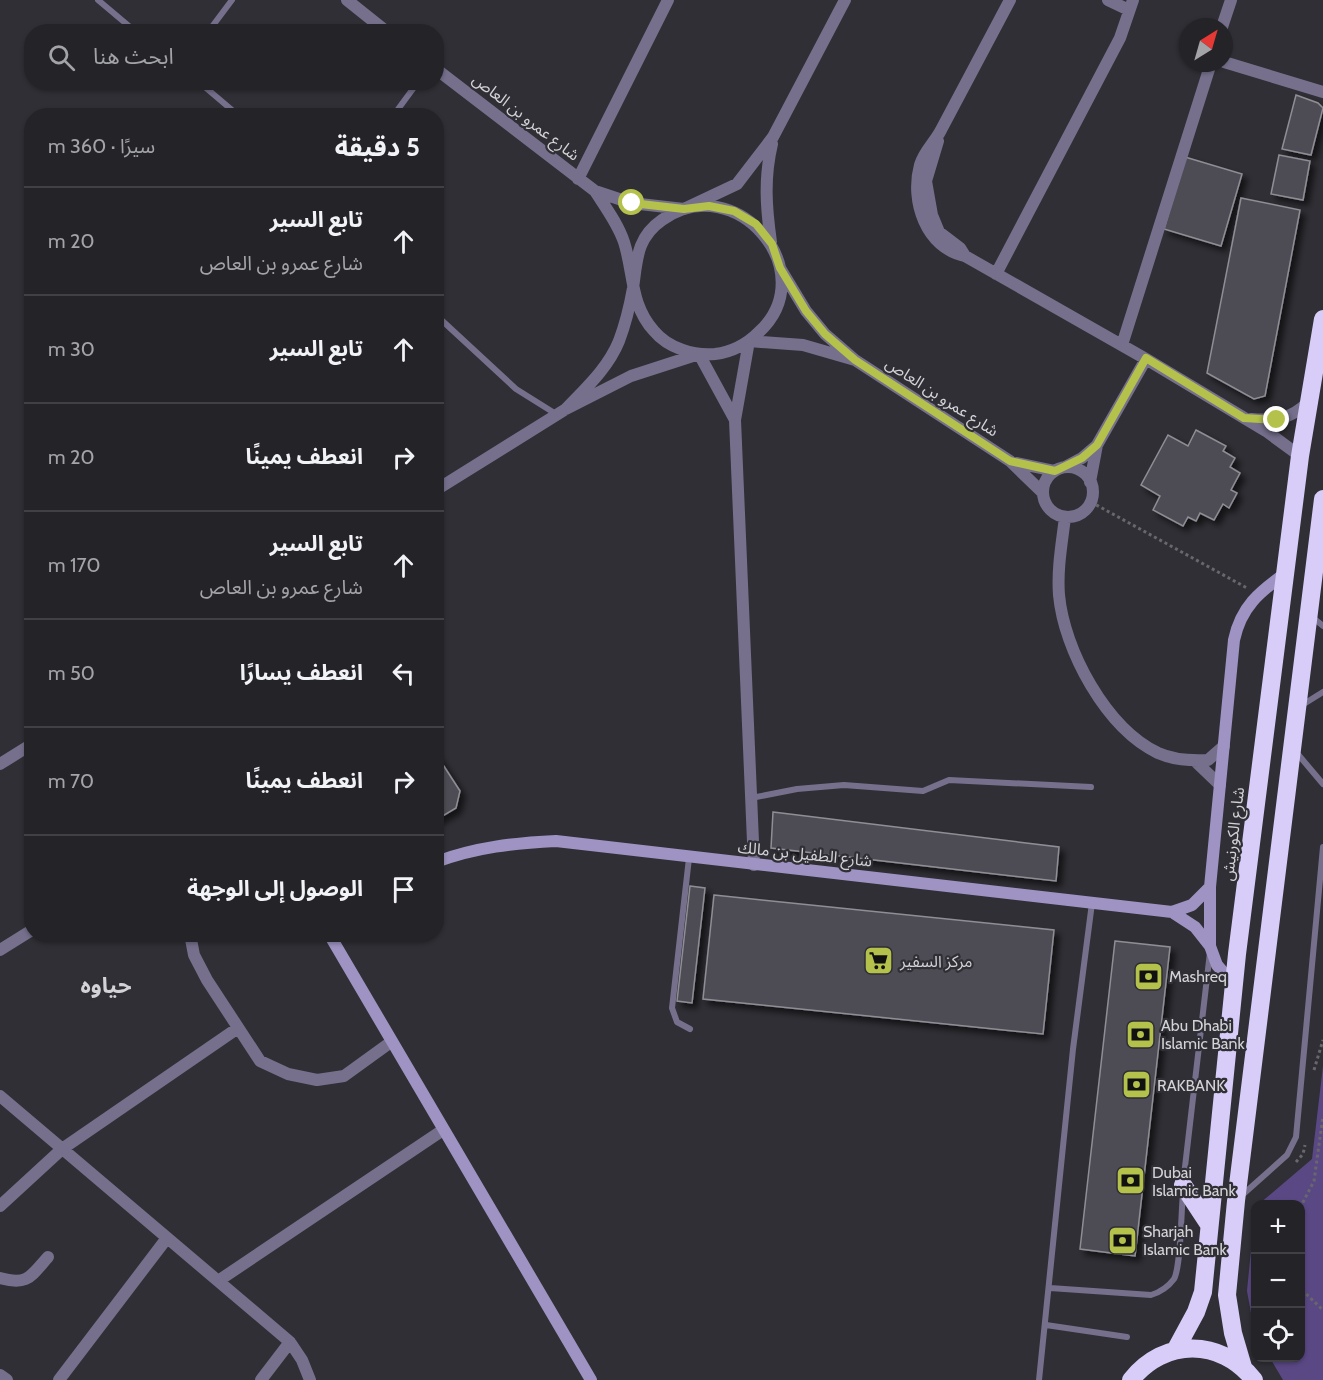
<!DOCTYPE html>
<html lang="ar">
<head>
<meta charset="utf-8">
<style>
	body { margin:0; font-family:Cabin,"Noto Sans Arabic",sans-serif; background:#2c2b30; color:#f1f3f6; direction:rtl }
	.controls { position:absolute; right:18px; bottom:18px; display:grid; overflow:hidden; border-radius:12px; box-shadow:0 2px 4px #0004 }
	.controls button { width:54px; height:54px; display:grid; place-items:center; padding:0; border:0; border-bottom:2px solid #414045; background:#242328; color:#f1f3f6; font:30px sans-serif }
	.compass { position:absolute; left:1179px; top:18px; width:54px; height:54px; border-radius:50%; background:#242328; box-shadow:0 2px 4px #0004; rotate:37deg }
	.stop { position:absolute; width:18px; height:18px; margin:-14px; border:4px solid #b4c24b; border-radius:50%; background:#fff }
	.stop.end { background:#b4c24b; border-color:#fff; box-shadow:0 2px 6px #0008 }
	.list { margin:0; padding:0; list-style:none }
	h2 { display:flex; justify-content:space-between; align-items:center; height:78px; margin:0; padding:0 24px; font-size:26px }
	h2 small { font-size:20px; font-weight:400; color:#a3a4a8 }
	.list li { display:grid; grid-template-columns:39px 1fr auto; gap:18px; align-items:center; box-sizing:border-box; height:108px; padding:0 24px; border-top:2px solid #414045 }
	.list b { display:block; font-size:22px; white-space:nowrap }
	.list p { margin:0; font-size:20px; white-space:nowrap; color:#a3a4a8 }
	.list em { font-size:20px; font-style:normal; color:#a3a4a8 }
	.icon { flex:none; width:33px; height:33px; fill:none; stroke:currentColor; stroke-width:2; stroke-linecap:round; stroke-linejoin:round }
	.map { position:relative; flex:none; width:1323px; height:1380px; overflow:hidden; direction:ltr }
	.search { position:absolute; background:#242328; box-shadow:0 2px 4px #0004; left:24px; top:24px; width:420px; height:66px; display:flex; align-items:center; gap:15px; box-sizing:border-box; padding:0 21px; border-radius:24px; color:#a3a4a8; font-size:22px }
	.panel { position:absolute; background:#242328; box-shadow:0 2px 4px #0004; left:24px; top:108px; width:420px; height:834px; border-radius:24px; direction:rtl }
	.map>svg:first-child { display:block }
</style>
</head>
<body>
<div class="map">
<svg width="1323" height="1380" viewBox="0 0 1323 1380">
	<defs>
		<filter id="shadow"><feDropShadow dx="5" dy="5" stdDeviation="3" flood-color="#0009"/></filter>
	</defs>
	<rect width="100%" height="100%" fill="#302f35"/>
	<path fill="#5a4885" d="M1323,1066V1380H1283L1270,1358H1300V1204H1259L1312,1159Z
		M1255,1209H1256L1255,1335L1247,1291Z"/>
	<path fill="#4d4c53" stroke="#8f8e96" stroke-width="1.5" filter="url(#shadow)" d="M1296,95L1318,103L1323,108L1311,155L1282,149Z
		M1279,155L1310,161L1303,200L1271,194Z
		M1185,157L1242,174L1221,246L1164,229Z
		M1241,198L1300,210L1265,396L1254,399L1207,373Z
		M1196,430L1226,446L1223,451L1235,458L1230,467L1240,473L1231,490L1237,493L1229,508L1223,504L1214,520L1200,513L1196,521L1188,517L1183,526L1153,510L1160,496L1141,485L1168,435L1188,446Z
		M436,754L460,791L456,808L436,820Z
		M773,812L1059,847L1056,881L771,848Z
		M690,886L705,888L692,1003L677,1001Z
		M714,895L1054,930L1043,1034L703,999Z
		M1115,941L1170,947L1135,1256L1080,1249Z"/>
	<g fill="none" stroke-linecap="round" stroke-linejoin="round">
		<path stroke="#68676c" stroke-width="3" stroke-dasharray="3 3" stroke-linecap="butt" d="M1091,502L1247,588
			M1314,1070L1323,1040
			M1296,1162L1303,1154L1305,1145
			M1300,1208L1314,1181L1323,1116
			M1300,1284L1304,1292L1323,1310"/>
		<path stroke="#76708d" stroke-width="6" d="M98,0L136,32
			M208,32L232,0
			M199,82L239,116
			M393,116L418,82
			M436,315L516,389L556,414
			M1312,617L1323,626
			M1299,707L1323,692
			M1296,752L1323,784
			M751,798L797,789L844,785L923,791L949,780L1091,787
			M689,858L672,1008L677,1022L690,1029
			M1183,1184L1210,952
			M1240,1197L1287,1155L1296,1137L1323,847
			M1050,1288L1151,1295C1161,1292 1168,1287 1174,1279C1181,1267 1181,1211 1183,1194
			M1046,1325L1127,1337
			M1039,1380L1073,1049L1092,903"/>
		<path stroke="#76708d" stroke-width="12" d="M347,0L387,32
			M1010,0C987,43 964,86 941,130C935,142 924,151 920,165C910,201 926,248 965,256L1146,359L1266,431L1300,456
			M1108,0L1129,10
			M1222,27L1231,0
			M1224,62L1323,92
			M436,69L595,191
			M938,141L926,181L932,215L939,232L960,248L965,256
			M578,179L668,0
			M771,242C766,207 764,178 772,144
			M780,268L806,311L825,334L855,360L1010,461L1042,492
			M996,274L1120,38L1133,0
			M1122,345L1211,63
			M566,409C586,388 608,368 619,341C625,325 630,305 633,288C637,261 636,238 662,220C736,168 824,272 759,332C747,344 732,352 715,354C694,356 668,348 654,331C630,305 634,273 624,242C618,224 606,208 595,191L631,203L684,209L737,184L773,137L845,0
			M1251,419C1274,421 1292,419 1308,402
			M1017,463L1055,471
			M1065,467L1082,458L1096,446
			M1043 492a25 25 0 1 1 50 0a25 25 0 1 1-50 0Z
			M1090,482L1097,445L1146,359
			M436,490L566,409L631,376L699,354L735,420
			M1065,517C1062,543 1057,568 1059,595C1064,650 1106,728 1158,753C1174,760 1191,761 1208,760L1224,746
			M1195,761L1220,785
			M0,764L32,744
			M754,865L735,420L749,341L803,345L855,360
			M190,934L194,955L207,980L260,1061L288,1074L317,1080L344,1076L391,1042
			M0,950L32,930
			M0,1096L290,1342L302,1360L310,1380
			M0,1206L62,1149L238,1028
			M0,1278C28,1286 31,1276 48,1257
			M218,1281L443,1130
			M0,1375L7,1380
			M59,1380L167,1238
			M261,1380L290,1342"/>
		<path stroke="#9e93c2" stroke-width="12" d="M436,862C476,847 515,843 556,841L1172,912L1192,905L1210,887
			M1172,912L1195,927L1210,946
			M329,934L591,1380
			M1234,985L1217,965L1210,946V887L1234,640C1241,607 1259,592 1286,573"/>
		<path stroke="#d7cdf8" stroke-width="18" d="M1183,1185L1208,1223
			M1176,1349L1196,1312L1203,1292L1237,954L1300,456L1323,319
			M1243,1367L1233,1333L1227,1295L1236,1201L1323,499
			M1131,1380C1164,1338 1221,1338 1254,1380"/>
	</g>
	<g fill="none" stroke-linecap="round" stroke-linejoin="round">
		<path stroke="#b4c24b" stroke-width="8" d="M632,203L684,209L709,206L734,211L756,224L772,244L780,268L806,311L825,334L855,360L1010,461L1055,471L1082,458L1097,445L1146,358L1244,418L1277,420"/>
	</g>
	<defs>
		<symbol id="supermarket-square" viewBox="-11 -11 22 22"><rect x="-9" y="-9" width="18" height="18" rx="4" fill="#b4c24b" stroke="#302f35"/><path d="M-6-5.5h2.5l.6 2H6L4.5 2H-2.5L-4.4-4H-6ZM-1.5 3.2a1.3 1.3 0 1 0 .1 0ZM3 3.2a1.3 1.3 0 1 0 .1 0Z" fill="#111"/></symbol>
		<symbol id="bank-square" viewBox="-11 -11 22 22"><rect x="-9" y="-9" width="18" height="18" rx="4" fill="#b4c24b" stroke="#302f35"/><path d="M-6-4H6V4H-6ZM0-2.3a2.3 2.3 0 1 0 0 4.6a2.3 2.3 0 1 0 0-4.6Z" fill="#111"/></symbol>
	</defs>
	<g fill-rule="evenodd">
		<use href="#supermarket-square" x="862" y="944" width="33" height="33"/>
		<use href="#bank-square" x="1132" y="960" width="33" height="33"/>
		<use href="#bank-square" x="1124" y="1018" width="33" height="33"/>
		<use href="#bank-square" x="1120" y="1068" width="33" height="33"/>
		<use href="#bank-square" x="1114" y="1164" width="33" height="33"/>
		<use href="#bank-square" x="1106" y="1224" width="33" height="33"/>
	</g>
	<g text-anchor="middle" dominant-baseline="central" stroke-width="4.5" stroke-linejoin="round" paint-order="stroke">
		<g font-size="16" fill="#d3d2d6" stroke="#302f35">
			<text transform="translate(526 117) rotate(38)">شارع عمرو بن العاص</text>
			<text transform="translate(942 397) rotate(33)">شارع عمرو بن العاص</text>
			<text transform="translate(1233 834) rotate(-83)">شارع الكورنيش</text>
			<text transform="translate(805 854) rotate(6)">شارع الطفيل بن مالك</text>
		</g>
		<g font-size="16" fill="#d3d2d6" stroke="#302f35" text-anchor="start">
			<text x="900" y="961">مركز السفير</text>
			<text x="1169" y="976">Mashreq</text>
			<text x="1161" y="1025">Abu Dhabi<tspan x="1161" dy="18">Islamic Bank</tspan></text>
			<text x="1157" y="1085">RAKBANK</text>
			<text x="1152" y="1172">Dubai<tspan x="1152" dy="18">Islamic Bank</tspan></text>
			<text x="1143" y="1231">Sharjah<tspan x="1143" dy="18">Islamic Bank</tspan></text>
		</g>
		<g font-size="22" font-weight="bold" fill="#d3d2d6" stroke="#302f35">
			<text x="106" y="985">حياوه</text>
		</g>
	</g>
</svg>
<div class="controls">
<button>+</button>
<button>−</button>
<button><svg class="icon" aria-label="locate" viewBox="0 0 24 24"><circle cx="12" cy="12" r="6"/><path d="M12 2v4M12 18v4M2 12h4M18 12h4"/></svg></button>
</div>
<svg class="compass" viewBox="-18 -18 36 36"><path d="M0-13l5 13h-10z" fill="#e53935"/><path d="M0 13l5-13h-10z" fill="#a3a4a8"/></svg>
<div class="stop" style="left:632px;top:203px"></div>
<div class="stop end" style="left:1277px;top:420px"></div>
<div class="search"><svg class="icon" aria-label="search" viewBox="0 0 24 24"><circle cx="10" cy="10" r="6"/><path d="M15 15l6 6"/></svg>ابحث هنا</div>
<section class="panel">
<h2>5 دقيقة<small>سيرًا · 360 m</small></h2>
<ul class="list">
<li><svg class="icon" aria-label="ahead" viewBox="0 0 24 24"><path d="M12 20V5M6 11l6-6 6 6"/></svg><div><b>تابع السير</b><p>شارع عمرو بن العاص</p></div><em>20 m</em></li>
<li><svg class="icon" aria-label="ahead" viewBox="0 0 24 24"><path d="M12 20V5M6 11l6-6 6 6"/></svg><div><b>تابع السير</b></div><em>30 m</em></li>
<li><svg class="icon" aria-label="right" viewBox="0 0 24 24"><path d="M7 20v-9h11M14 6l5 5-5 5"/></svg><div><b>انعطف يمينًا</b></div><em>20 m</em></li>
<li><svg class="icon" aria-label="ahead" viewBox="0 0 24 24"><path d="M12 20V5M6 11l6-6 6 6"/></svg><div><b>تابع السير</b><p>شارع عمرو بن العاص</p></div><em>170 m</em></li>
<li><svg class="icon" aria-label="left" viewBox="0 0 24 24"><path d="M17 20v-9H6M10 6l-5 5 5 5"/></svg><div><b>انعطف يسارًا</b></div><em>50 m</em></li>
<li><svg class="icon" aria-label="right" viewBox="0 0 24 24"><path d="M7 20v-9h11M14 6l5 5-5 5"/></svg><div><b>انعطف يمينًا</b></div><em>70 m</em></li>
<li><svg class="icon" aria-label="arrive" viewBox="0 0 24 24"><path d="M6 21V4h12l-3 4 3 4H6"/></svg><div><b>الوصول إلى الوجهة</b></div></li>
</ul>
</section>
</div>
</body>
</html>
